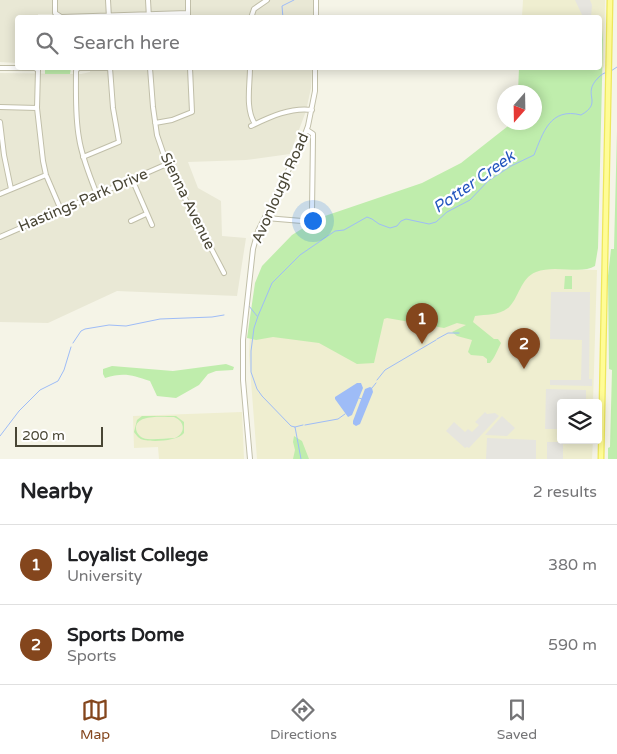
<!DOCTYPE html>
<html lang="en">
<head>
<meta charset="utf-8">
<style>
	body { margin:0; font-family:"Varela Round",sans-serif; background:#f2f2f2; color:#202124 }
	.controls { position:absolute; right:15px; bottom:15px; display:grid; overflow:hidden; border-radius:5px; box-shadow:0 2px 12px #0003 }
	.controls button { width:45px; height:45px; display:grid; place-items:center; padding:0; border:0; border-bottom:1px solid #e0e0e0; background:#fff; color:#202124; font:25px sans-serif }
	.compass { position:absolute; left:497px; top:85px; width:45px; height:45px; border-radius:50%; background:#fff; box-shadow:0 2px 12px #0003; rotate:200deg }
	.scale { position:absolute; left:15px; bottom:12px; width:88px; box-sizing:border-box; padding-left:5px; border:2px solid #494635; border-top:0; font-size:14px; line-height:18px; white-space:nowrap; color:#494635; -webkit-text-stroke:4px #fff; paint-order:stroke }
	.you { position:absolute; left:312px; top:220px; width:18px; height:18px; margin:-12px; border:4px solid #fff; border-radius:50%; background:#1a73e8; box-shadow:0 0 0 8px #1a73e833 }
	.badge { display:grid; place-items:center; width:32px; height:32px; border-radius:50%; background:#84461d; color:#fff; font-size:16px; font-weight:700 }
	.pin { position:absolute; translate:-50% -41px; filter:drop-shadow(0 1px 2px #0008) }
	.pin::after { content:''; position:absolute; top:26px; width:18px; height:15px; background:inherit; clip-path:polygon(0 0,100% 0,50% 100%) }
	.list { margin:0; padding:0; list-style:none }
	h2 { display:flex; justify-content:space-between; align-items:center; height:65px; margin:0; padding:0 20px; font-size:21px }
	h2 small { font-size:16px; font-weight:400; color:#757577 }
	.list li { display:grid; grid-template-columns:32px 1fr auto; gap:15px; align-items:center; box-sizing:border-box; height:80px; padding:0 20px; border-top:1px solid #e0e0e0 }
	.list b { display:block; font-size:19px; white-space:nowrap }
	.list p { margin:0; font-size:16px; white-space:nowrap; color:#757577 }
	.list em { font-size:16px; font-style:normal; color:#757577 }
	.icon { flex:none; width:28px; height:28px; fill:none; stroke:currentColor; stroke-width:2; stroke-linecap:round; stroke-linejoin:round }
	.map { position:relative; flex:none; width:617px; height:459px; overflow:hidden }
	.search { position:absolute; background:#fff; box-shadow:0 2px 12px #0003; left:15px; right:15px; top:15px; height:55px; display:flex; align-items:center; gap:12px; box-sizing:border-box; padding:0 18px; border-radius:5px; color:#757577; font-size:19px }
	.sheet { height:225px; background:#fff }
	nav { display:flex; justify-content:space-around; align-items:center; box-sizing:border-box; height:70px; border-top:1px solid #e0e0e0; background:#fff; font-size:14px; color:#757577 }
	nav a { display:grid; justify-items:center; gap:2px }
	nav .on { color:#84461d }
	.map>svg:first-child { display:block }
</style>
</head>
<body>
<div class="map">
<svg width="617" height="459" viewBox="0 0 617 459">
	<rect width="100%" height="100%" fill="#f5f4e7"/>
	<path fill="#e9e8d5" d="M0,0H314L313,17L88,18V14H38V17L18,18L17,63L0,62Z
		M90,68H312L311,88L306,111L290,154L246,160L188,162L198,188L221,201L222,236L246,238L237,296L117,291L48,323L0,322V73L81,74L90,72Z"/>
	<path fill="#efeed0" d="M523,0H605L604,67L519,150L534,122V92L521,68H600V18L522,17Z
		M430,266L597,270L593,403H561V440H593L592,459H257L249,355L250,333Z
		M242,412L244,459H159L158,447L134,448L133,416Z"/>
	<path fill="#bfedac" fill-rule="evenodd" d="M602,29L603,40L598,248L595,266C581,275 555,264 536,272C520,278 519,299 508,308C498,316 486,314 475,316L473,322L494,339H498L501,343C497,351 495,357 490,363H487V359L483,356L471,355L468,352L472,340L457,336L452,332L466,325L457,323L444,328L387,318L384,319L374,363L357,364L319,343L273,337L256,340L247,338L255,283L262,266L292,235L319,218L422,183L461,163L512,123L534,122V92H518L519,68H528L535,70L539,68H600V30Z
		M45,68H71L70,74H45Z
		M617,131V459H608V448L610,447L612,370L609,369L608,276L611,249H614Z
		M565,276H572V289H564Z
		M226,364L234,367L233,370L216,371L208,374L199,385L176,398L157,396L150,381C132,375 124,372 105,378L103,374V369L112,366L173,371Z
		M142,416H176L184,422V433C178,441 154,442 144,440C139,439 137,436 134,432L137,420ZM174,417C185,421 186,433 175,438C165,438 151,441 143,438C139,436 136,432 136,428C136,414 163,417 174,417Z
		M294,436L302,441L309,459H293L295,450L293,442Z"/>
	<path fill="#e6e5df" d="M575,0H590L592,5L591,17H583Z
		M551,292H590L589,379H592V386L550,385V380H581L582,340L550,339Z
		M546,389L586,390V403H561V429H545Z
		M485,412L487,414L495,413L499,416L469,448L467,447L465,448L446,431L454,422L465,432L468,429L472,432L479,425L475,422Z
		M502,416L515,428L507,436L485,435Z
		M487,438L536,440V459H486Z
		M547,442H563V459H547Z"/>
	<path fill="#9ebcf7" d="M357,383H361L363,388L352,415L348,417L335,399V397Z
		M370,387L372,388L373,392L360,424L356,426L353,424V421L365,389Z"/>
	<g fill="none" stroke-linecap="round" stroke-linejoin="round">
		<path stroke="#9ebcf7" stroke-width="1" d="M283,18L282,6L294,0
			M611,71L617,67
			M249,306L257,316
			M437,339L448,333H459
			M73,343L81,331L85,329L109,325L126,326L160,319L212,317L224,315
			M377,380L385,370L436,340
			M372,388L376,383
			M359,398L362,399
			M305,425L338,419L345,414
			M295,427L303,425
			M0,436L19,411L40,390L58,381L64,370L71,347
			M301,459L295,427L291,426L262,396L257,389L251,372V351L254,328L258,316L272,283L300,255L335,231L344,230L367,217L372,219L379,224L390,228L397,226L401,221L406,219L429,224L436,222L447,212L470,200L488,181L511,166L534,155C543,133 550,107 581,115C604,102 581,95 598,78C601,75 603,73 608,72"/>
		<defs>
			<path id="minor" d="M55,0V13L61,17L188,13
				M108,0L109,18
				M148,0L149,18
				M188,0V18
				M251,18L254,9L267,0
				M316,18V0
				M0,68H35L38,70L37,108L43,161L46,175L61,210
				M150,68L153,107L157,135L167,164L224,273
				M250,68C250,85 245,109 255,124
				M0,107L37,108
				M0,122L4,155L11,189
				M155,123L172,120L192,112L190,68
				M251,126C270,117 291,107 312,110
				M83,157L119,142L113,108L110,68
				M132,179L152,225
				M0,194L46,175
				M97,195C90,176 82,158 79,138C75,116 76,94 76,71L78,68H106
				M266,218L302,221L309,218L312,211L313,137V134L307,130
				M131,221L146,214
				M0,237L167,164
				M250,459L243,380V340L253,249L258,231L301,145L308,126L315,91V68"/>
			<path id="major" d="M601,459L610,0"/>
		</defs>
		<use href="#minor" stroke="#c1bfa9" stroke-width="6"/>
		<use href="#major" stroke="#eee85c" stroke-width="7"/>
		<use href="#minor" stroke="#fff" stroke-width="4"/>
		<use href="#major" stroke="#fffc96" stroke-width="4.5"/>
	</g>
	<g text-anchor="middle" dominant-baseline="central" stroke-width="4.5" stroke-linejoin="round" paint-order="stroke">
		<g font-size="15" fill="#494635" stroke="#fff">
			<text transform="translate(280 188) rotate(-66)">Avonlough Road</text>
			<text transform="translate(83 200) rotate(-23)">Hastings Park Drive</text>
			<text transform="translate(188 201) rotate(64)">Sienna Avenue</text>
		</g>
		<g font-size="16" font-style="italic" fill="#2456bf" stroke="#fff">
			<text transform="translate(474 182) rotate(-35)">Potter Creek</text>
		</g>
	</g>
</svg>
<div class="controls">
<button><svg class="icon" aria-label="layers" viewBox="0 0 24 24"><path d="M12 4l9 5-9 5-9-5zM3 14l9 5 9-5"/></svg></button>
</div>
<svg class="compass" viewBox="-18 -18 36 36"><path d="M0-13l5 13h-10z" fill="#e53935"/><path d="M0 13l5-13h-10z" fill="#757577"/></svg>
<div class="scale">200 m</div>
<div class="you"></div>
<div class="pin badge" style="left:422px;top:344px">1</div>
<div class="pin badge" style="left:524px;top:369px">2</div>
<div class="search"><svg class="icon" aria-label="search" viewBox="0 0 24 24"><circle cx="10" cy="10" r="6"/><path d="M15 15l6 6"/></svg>Search here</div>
</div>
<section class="sheet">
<h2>Nearby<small>2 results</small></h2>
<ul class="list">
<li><span class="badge">1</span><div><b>Loyalist College</b><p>University</p></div><em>380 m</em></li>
<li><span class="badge">2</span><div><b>Sports Dome</b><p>Sports</p></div><em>590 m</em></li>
</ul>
</section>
<nav>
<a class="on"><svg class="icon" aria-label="map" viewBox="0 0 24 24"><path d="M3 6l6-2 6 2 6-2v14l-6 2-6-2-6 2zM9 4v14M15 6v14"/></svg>Map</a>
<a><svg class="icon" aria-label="directions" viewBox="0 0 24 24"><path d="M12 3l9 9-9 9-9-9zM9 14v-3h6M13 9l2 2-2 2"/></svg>Directions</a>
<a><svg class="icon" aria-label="saved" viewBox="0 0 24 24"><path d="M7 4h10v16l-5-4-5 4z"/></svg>Saved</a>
</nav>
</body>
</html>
